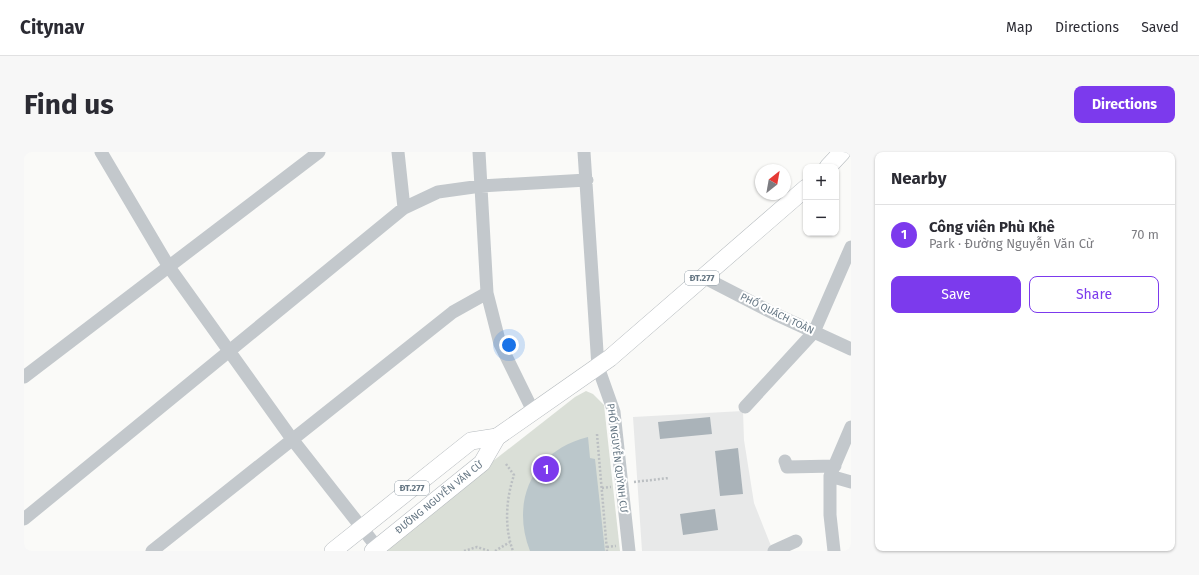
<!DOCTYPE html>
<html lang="en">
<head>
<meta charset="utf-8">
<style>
	body { margin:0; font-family:"Fira Sans",sans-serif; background:#f7f7f7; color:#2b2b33 }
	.controls { position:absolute; right:12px; top:12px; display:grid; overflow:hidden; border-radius:8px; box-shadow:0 1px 3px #0004 }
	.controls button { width:36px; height:36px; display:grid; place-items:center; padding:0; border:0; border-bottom:1px solid #e1e1e2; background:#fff; color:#2b2b33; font:20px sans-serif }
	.compass { position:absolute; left:731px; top:12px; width:36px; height:36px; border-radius:50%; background:#fff; box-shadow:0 1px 3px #0004; rotate:31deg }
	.you { position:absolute; left:485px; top:193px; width:14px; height:14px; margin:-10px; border:3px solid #fff; border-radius:50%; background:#1a73e8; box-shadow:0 0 0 6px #1a73e833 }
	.badge { display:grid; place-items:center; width:26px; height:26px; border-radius:50%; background:#7c3aed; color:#fff; font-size:13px; font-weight:700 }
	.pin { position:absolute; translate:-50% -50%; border:2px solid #fff; box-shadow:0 1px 4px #0006 }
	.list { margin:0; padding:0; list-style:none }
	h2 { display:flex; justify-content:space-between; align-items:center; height:52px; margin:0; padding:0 16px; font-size:17px }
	h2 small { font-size:13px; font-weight:400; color:#7c7c81 }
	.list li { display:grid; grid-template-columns:26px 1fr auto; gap:12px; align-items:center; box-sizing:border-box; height:60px; padding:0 16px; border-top:1px solid #e1e1e2 }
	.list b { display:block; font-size:15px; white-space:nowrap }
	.list p { margin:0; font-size:13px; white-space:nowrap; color:#7c7c81 }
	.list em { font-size:13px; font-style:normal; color:#7c7c81 }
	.actions { display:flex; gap:8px; padding:12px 16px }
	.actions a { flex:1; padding:9px 0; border:1px solid #7c3aed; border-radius:8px; text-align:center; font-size:14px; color:#7c3aed }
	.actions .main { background:#7c3aed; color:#fff }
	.map { position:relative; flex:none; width:827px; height:399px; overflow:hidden; border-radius:8px }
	header { display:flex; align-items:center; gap:24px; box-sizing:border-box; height:56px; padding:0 20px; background:#fff; border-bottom:1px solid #e1e1e2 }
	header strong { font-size:19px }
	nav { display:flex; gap:22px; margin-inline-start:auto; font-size:14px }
	.intro { display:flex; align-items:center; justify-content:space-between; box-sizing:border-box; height:96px; padding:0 24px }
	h1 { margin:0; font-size:28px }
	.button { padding:10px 18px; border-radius:8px; background:#7c3aed; color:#fff; font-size:14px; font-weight:700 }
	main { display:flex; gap:24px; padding:0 24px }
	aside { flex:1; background:#fff; border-radius:8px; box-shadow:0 1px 3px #0004 }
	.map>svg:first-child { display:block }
</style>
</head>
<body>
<header>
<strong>Citynav</strong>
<nav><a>Map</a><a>Directions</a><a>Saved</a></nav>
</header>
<div class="intro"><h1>Find us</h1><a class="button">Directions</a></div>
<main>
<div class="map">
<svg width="827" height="399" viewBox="0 0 827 399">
	<rect width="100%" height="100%" fill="#fafaf8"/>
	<path fill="#e8e9e9" d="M719,259L720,288L730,351L749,399H618L609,265Z"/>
	<path fill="#dadfd7" d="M562,239L569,242L580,253L596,399H354L551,245Z"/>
	<path fill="#bbc7cb" d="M564,285L566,306L571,307L581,399H506C486,348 510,298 564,285Z"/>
	<path fill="#aab3b9" d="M686,265L688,282L636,287L634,270Z
		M714,296L719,342L696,344L691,299Z
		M691,357L694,378L659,383L656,362Z"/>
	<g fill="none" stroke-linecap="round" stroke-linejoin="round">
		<defs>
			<g id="major">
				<path d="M804,15L818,0"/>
				<path d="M309,399L447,289L473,285"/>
				<path id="s1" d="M349,399L458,311L473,285L586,206L782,36"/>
			</g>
		</defs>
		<use href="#major" stroke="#b5babe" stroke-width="18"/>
		<path stroke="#bbbfc2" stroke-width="2.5" stroke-dasharray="2 2" stroke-linecap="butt" d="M573,282L583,399
			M482,312L490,323C482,347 480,375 489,399
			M610,330L645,326
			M578,336L587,335
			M583,395L592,394
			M440,399L453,395L465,399
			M471,399L486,390"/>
		<path stroke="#c3c8cc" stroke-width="13" d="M77,0L145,115L268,287L356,399
			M374,0L380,56
			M455,0L463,141L476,192L509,259
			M560,0L574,215L590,260L605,399
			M679,125L751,162L827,197
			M0,225L295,0
			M721,255L790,180L827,95
			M761,309L763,315L811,314
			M806,324L827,330
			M0,367L380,56L414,40L457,34L563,28
			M128,399L429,160L463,141
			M750,399L772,389
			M810,399L806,363V324L827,275"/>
		<use href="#major" stroke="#fff" stroke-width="17"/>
	</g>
	<g text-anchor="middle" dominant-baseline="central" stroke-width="4" stroke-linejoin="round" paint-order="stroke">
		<g fill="#fff" stroke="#939fa8" stroke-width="1">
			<rect x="661" y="119" width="34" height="14" rx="3"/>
			<rect x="371" y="329" width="34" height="14" rx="3"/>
		</g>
		<g font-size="9" font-weight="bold" fill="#657683">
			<text x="678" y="126">ĐT.277</text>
			<text x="388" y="336">ĐT.277</text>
		</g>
		<g font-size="10" fill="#657683" stroke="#fff">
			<text transform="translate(753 162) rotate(26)">PHỐ QUÁCH TOÀN</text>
			<text transform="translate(593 306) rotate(83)">PHỐ NGUYỄN QUỲNH CƯ</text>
			<text stroke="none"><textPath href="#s1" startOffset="85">ĐƯỜNG NGUYỄN VĂN CỪ</textPath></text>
		</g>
	</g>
</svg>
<div class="controls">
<button>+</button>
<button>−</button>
</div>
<svg class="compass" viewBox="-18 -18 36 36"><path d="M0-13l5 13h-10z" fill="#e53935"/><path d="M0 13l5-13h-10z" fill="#7c7c81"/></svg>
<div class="you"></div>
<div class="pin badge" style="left:522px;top:317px">1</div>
</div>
<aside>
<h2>Nearby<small></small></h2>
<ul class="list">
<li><span class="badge">1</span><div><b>Công viên Phù Khê</b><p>Park · Đường Nguyễn Văn Cừ</p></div><em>70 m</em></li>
</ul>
<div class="actions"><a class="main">Save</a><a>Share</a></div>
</aside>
</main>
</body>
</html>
